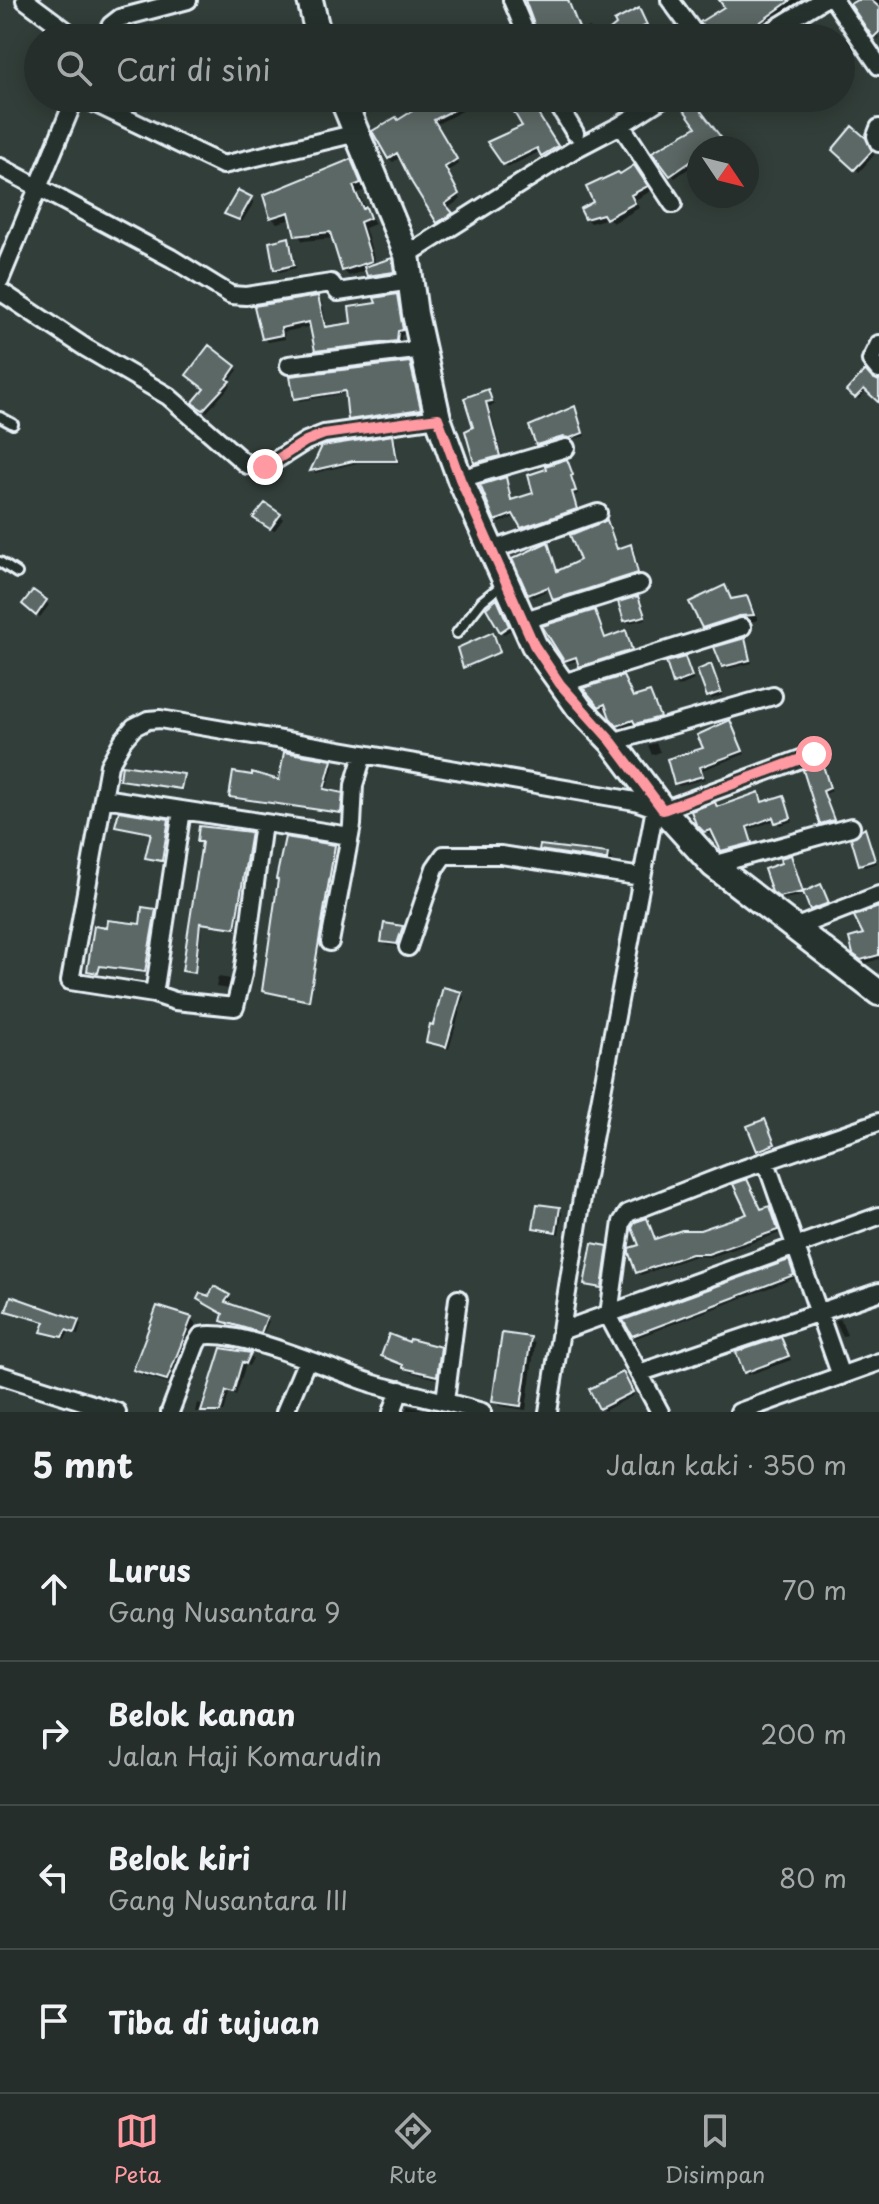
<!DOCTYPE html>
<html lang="id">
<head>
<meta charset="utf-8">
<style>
	body { margin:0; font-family:"Playpen Sans",sans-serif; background:#2e3633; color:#f1f3f6 }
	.compass { position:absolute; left:687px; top:136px; width:72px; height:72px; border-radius:50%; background:#262e2b; box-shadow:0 4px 20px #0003; rotate:125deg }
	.stop { position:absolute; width:24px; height:24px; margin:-18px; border:6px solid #ff9aa2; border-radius:50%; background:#fff }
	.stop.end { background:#ff9aa2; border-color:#fff; box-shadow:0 2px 8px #0008 }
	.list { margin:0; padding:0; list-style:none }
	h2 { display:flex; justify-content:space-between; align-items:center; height:104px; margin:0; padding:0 32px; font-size:34px }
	h2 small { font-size:26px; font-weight:400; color:#a4a8a9 }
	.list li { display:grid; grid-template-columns:52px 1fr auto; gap:24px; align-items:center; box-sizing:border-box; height:144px; padding:0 32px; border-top:2px solid #424a47 }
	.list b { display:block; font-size:30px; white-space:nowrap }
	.list p { margin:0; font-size:26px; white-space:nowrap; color:#a4a8a9 }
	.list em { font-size:26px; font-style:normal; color:#a4a8a9 }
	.icon { flex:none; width:44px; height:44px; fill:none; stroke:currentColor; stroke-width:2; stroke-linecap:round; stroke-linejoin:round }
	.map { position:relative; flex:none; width:879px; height:1412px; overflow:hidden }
	.search { position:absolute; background:#262e2b; box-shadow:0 4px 20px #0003; left:24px; right:24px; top:24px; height:88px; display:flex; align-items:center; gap:20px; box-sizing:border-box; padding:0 28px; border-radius:44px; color:#a4a8a9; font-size:30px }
	.sheet { height:680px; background:#262e2b }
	nav { display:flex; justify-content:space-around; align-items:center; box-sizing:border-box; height:112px; border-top:2px solid #424a47; background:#262e2b; font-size:22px; color:#a4a8a9 }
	nav a { display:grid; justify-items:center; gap:4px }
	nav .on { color:#ff9aa2 }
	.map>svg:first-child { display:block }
</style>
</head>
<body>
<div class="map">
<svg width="879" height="1412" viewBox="0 0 879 1412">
	<rect width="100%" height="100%" fill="#323e39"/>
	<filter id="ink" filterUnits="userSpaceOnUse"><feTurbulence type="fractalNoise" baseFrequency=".0125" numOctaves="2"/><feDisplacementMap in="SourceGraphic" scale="16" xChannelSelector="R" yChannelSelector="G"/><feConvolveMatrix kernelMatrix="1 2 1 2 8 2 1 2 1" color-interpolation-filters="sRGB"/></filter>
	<g filter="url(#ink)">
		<path fill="#0007" d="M527,0H569L582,32L589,27L597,38H541Z
			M722,0H802L746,38H710L727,7Z
			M861,0H879L878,40L853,5Z
			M639,10L649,29L631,38H603Z
			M830,26L839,38H812Z
			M841,40L847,49L841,57Z
			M438,98H459L466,109L437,124L459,164L447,171L461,199L448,208L455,218L442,226L401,157L393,162L389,158L399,122Z
			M509,98H535L544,115L540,118L560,150L546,158L541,151L508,167L505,164L524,127Z
			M751,98H780L763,112Z
			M699,128L728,148H699V161L675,178L671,174Z
			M868,144L874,155L859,172L835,150Z
			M350,161L356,167L366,189L358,193L375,224L365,228L376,265L391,260L396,275L373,279L367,270L349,276L343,270L334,238L303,241L297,234L292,219L277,223L271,217Z
			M639,172L651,191L635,200L639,208L613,223L608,218L591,223L586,218L596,203L620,176Z
			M239,193L254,202L242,222L227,213Z
			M289,239L292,243L296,268L280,272L276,269Z
			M396,296L401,300L406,334L401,335V345L321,354L317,350L312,326L284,332L285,339L268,342L264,338L318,298L322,302L327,329L353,324L378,304Z
			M409,364L413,367L423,412L353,422L350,419L347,393L299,401L296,398Z
			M235,367L238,370L228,383L231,385L207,412L198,405Z
			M879,385V400L867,390L859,399L848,391Z
			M488,391L495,405L489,406L503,460L480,467L476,462L475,428Z
			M574,409L585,436L542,447L538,444Z
			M392,438L396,441L399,463H357L315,473L313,470Z
			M567,461L578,494L573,496L579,511L526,530L517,516L500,523L497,520L505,479L513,502L536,494Z
			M280,515L283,519L274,531L259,521Z
			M606,522L619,551L631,546L634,549L640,576L558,602L551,589L533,597L530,594L547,545L559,573L582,561Z
			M725,587L734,601L746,598L751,603L758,620L709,632L704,627Z
			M34,593L49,605L40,617L25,604Z
			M637,599L646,619L629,623L626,620Z
			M497,601L511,630L504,634L501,631Z
			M595,612L606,640L625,632L634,653L584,669L579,660L569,663L566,660Z
			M744,640L752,663L727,669L723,665Z
			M684,659L694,680L678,687L668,664Z
			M710,667L723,695L712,699L708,696Z
			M623,678L634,699L649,694L652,698L662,720L640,726L636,723L622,728L611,717L608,707L604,709L587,689Z
			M730,722L745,754L702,770L705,779L679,786L676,783Z
			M656,743L660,752L652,755L648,745Z
			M331,762L334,764L326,791L344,798L343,814L234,799L231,796L281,783Z
			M821,764L832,791L825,794L835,823L825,826L821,823Z
			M183,776V790L122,780Z
			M758,795L764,804L783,798L793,821L780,825L776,820L748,830L753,846L726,853L715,832L708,834L698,823L718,809Z
			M168,821L170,823L163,861L147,857L153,834L117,826Z
			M865,830L877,863L864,867L861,863Z
			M250,834L237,929L202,924L196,974L186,972L203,843L199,841Z
			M334,847L310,1001L266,992L265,991Z
			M542,849L608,855L613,860L612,865L547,855Z
			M791,857L804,894L820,886L831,906L815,912L806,895L784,899L778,895Z
			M879,909V959L866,963L859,957Z
			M155,911L146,972L101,966L99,973L89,971L108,930L141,926Z
			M402,928L406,931L400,947L386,945L383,942Z
			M218,977L231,979L229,989L216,987Z
			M461,994L464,997L449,1049L431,1044L428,1041L434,1028Z
			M765,1121L777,1147L762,1154L759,1150Z
			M747,1181L762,1211L769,1208L772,1211L780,1233L711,1257L695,1256L641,1275L638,1272L646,1220L656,1241L700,1232L750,1215Z
			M559,1209L562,1212L559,1234L538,1231L535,1228Z
			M788,1263L795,1278L636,1338L633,1335Z
			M228,1297L231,1299L227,1305L269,1321L263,1334L223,1320L225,1314L210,1298Z
			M8,1310L78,1321L81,1324L78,1335L69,1332L65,1339L46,1335L43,1332L46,1323Z
			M191,1318L196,1324L172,1384L141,1375L136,1370Z
			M840,1319L847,1335L843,1336L835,1320Z
			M530,1339L535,1344L526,1410L500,1406L494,1401Z
			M781,1339L791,1360L748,1375L745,1372Z
			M410,1345L440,1349L445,1354L441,1380L410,1372L383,1356Z
			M223,1350L250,1355L253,1358L249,1366L246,1364L236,1395L229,1393L224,1412H195L197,1403L205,1405Z
			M625,1377L634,1395L604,1411L601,1408Z
			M408,1406L432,1412H405Z"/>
		<path fill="#5c6865" stroke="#e8f1f8" stroke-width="2" d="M525,0H568L583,38H539Z
			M719,0H791L738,38H709L700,22L724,7Z
			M857,0H871L879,7V32L873,38L850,4Z
			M639,8L647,25L621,38H600L616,25L614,21Z
			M433,98H477L434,120L457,159L445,167L459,194L445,204L453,213L437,223L412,183L397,153L388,159L372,131L396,117L398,120Z
			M506,98H535L543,112L538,114L558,146L541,156L537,148L503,165L487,142L522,126Z
			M695,103L729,148H699V156L670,176L652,152L696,127L684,110Z
			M852,126L866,138L872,151L854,170L832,150Z
			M351,159L361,183L353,186L363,209L366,207L370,218L360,222L372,261L342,271L330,232L295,236L289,212L270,218L263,195Z
			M634,165L648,186L631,195L635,203L606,219L603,214L585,219L580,209L593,202L586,187L618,172L620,174Z
			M238,190L252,197L239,220L224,214Z
			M289,237L294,265L274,270L269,242Z
			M392,258L394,272L367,276L364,267Z
			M397,294L403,330L398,331L397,341L315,351L309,322L281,328L282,335L262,339L254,306L318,296L325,327L351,323L349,307L376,303L374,298Z
			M209,345L236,366L227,379L230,381L203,410L192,403L204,389L186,375Z
			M410,362L421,409L348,420L345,391L294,399L290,376Z
			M865,370L871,377L879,381V403L864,389L855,398L846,391Z
			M488,389L492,401L486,402L500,456L474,463L465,431L473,427L464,398Z
			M575,406L583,433L570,438L563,437L536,445L529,426Z
			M393,435L397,461H353L310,471L322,446Z
			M567,459L573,475L571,476L576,491L572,492L577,509L521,528L513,514L495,521L480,485L506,477L511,500L533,493L528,475L546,469L545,466Z
			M265,503L281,514L270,529L253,518Z
			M607,520L617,549L631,544L638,573L553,600L548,587L528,595L512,559L548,542L557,571L580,560L570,535Z
			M725,585L731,599L747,596L754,615L739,616L702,628L689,602Z
			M33,590L47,600L36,616L22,604Z
			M638,596L645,616L624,621L618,602Z
			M497,599L509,626L500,632L486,608Z
			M595,610L605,638L626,630L632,650L579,667L576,657L564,661L542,626Z
			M493,632L500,652L463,668L457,648Z
			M745,638L750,660L722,667L714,647Z
			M685,657L692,677L673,684L666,662Z
			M711,664L721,692L707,697L697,670Z
			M623,676L633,697L650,692L660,717L635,724L633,720L617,726L610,718L605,704L599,707L583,688Z
			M730,720L743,751L700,767L703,776L674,784L667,759L703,748L697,735Z
			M284,752L332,760L324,789L343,793L341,813L229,797L233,772L252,775V772L279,780Z
			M822,762L830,788L823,791L834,820L820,824L803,770Z
			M122,765L184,774L181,789L120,780Z
			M759,792L762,802L784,795L791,818L775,823L773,817L747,827L752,843L721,851L711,830L704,832L696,824L691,811L715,802L717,807Z
			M119,811L169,819L162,861L145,858L151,833L115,826Z
			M199,826L251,832L235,928L200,923L195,973L182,971L202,842H197Z
			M865,828L875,860L859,865L851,838Z
			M285,837L335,845L309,1001L262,991L278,880L276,879Z
			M540,845L608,853L607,860L539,850Z
			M791,855L803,892L779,897L772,892L764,869L781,863L780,858Z
			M821,884L829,903L810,910L803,892Z
			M142,907L156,909L145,972L100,966L98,973L87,971L94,926L107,928L108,920L140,924Z
			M879,907V955L861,960L853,954L849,938L863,934L854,916Z
			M384,923L403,926L397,944L381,942Z
			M443,987L462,992L446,1047L426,1042L430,1024L433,1025Z
			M765,1119L775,1144L757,1151L747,1126Z
			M747,1179L761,1209L770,1206L778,1230L708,1254H691L636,1273L629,1253V1248L639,1245L632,1228L635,1222L647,1218L655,1239L682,1230H700L747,1214L733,1184Z
			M537,1204L560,1207L556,1232L533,1228Z
			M592,1243L608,1246L602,1288L584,1285Z
			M789,1260L794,1275L632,1336L623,1320Z
			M214,1286L230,1295L225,1302L267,1317L261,1333L221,1321L223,1314L197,1299L200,1293L209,1296Z
			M11,1296L79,1320L74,1333L66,1330L62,1337L41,1332L45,1322L6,1311Z
			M157,1306L192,1317L167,1380L133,1370Z
			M502,1333L531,1337L521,1406L492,1402Z
			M389,1334L409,1342L410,1339L441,1347L437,1376L403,1368V1365L381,1356Z
			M781,1337L789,1356L744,1373L736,1352Z
			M221,1348L251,1353L246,1364L242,1362L233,1393L226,1391L220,1412H201Z
			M623,1372L633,1392L599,1409L589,1389Z"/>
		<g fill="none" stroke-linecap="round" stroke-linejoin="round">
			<defs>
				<path id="lane" d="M0,417L13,424
					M0,562L17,573
					M457,633L482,601L502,585"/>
				<path id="street" d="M25,0L76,38
					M512,0L528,38
					M670,0L698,38
					M834,0L879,66
					M103,38L111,25L120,18L188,0
					M760,38L822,0
					M84,98L223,165L357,133
					M554,98L575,133
					M621,125L673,204
					M879,128L876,136L879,143
					M0,167L171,258L231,295L246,296L331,283L338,292L411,281
					M407,255L575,149L621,125L663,98
					M0,280L75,98
					M0,291L86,348L168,396L247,465L265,467L306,441L324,434L438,418
					M879,344L871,360L879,370
					M289,365L424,349
					M460,479L566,448
					M492,550L598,513
					M522,621L640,584
					M560,684L742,627
					M612,742L773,696
					M104,798L350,836
					M182,810L154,994L175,1001L235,1007L243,974L263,823
					M713,865L851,827
					M794,928L879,895
					M330,942L352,825L354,785L363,755
					M408,947L435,868L444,855H501L642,877
					M154,994L70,981L109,765L123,740L134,727L148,720L160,719L635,801L655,808
					M766,1162L841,1376
					M609,1314L622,1222L628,1213L731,1173L879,1122
					M608,1315L660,1412
					M561,1331L879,1216
					M639,1373L879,1292
					M0,1375L117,1412
					M445,1401L458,1299
					M170,1412L196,1344L201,1336C238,1328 334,1371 374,1384C409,1394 446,1401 482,1412
					M285,1412L307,1360
					M392,1412L400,1390
					M548,1412L582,1198L655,808L663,810L814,754
					M739,1412L879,1362"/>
				<path id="secondary" d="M310,0L319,38
					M342,98L407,255L415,314L438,418L460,479L534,645L579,708L612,742L663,810L713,865L879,993"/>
			</defs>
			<use href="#lane" stroke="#e8f1f8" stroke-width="14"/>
			<use href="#street" stroke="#e8f1f8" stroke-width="22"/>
			<use href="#secondary" stroke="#e8f1f8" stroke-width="30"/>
			<use href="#lane" stroke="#26332d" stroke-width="8"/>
			<use href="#street" stroke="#26332d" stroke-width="16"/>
			<use href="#secondary" stroke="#26332d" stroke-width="24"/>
		</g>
	</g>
	<g fill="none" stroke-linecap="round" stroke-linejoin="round" filter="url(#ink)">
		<path stroke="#ff9aa2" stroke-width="10" d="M265,467L306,441L324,434L438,418L460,479L534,645L560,684L612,742L663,810L814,754"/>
	</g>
</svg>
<svg class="compass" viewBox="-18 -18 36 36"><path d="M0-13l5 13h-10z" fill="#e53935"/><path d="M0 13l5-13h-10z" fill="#a4a8a9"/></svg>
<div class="stop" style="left:814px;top:754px"></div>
<div class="stop end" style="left:265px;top:467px"></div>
<div class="search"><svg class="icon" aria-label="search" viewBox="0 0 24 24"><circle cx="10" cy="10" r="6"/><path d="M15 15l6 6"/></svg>Cari di sini</div>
</div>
<section class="sheet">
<h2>5 mnt<small>Jalan kaki · 350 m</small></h2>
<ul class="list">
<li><svg class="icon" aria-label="ahead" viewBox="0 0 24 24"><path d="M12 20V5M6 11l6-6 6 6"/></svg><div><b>Lurus</b><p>Gang Nusantara 9</p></div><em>70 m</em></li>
<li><svg class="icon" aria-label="right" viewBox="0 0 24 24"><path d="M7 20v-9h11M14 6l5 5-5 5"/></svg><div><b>Belok kanan</b><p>Jalan Haji Komarudin</p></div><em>200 m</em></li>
<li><svg class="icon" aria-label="left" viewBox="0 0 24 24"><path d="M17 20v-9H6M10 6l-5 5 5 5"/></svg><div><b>Belok kiri</b><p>Gang Nusantara III</p></div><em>80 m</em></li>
<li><svg class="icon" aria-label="arrive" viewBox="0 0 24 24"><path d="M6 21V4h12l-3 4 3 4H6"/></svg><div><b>Tiba di tujuan</b></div></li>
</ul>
</section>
<nav>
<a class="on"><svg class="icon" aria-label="map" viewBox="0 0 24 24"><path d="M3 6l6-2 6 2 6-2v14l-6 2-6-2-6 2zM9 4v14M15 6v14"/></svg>Peta</a>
<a><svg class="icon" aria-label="directions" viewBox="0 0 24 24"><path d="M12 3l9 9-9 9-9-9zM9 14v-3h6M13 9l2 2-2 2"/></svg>Rute</a>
<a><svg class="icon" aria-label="saved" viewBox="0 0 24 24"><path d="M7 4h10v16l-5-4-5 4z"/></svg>Disimpan</a>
</nav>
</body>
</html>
